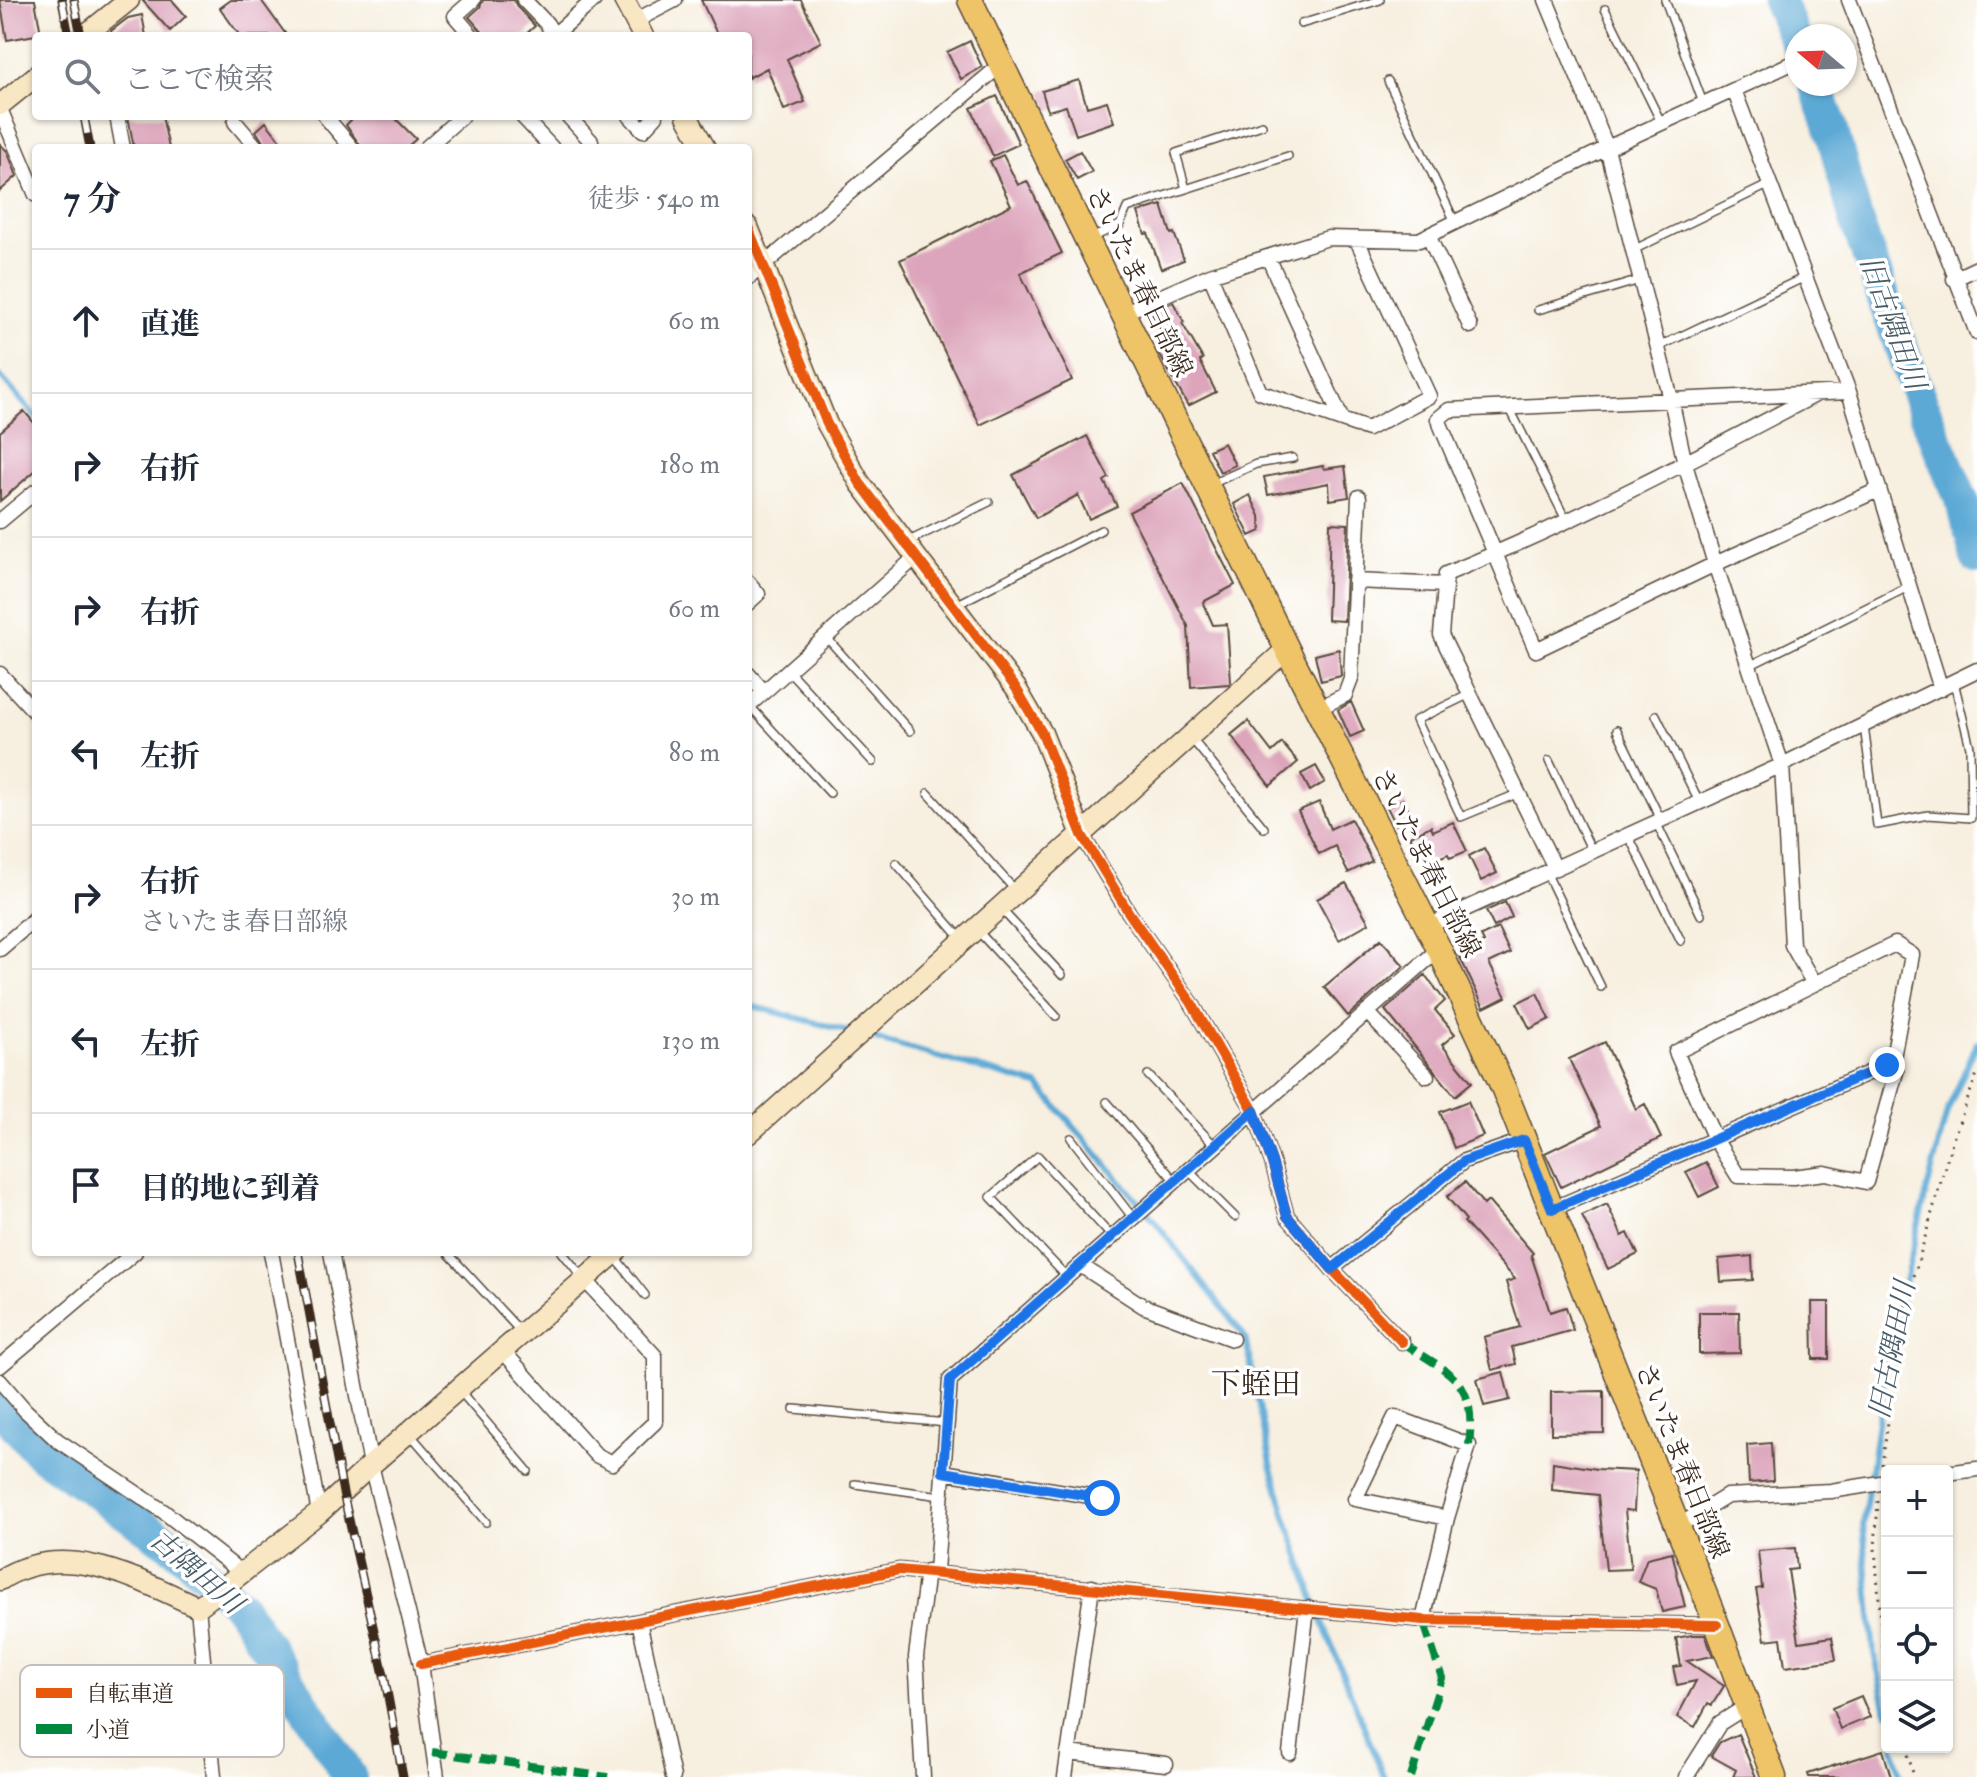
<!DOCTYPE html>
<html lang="ja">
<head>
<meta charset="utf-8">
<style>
	body { margin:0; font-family:"IM FELL Double Pica","Noto Serif JP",serif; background:#f2f2f3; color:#1f2937 }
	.controls { position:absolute; right:24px; bottom:24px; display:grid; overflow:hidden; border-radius:8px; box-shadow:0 2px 6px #0004 }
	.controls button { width:72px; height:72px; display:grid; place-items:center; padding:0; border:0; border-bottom:2px solid #e0e1e3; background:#fff; color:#1f2937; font:40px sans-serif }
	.compass { position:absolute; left:1785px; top:24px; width:72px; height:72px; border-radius:50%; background:#fff; box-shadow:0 2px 6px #0004; rotate:289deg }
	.stop { position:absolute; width:24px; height:24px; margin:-18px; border:6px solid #1a73e8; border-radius:50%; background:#fff }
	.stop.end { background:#1a73e8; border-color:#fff; box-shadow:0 2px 8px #0008 }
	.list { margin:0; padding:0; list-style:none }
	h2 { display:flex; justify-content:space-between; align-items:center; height:104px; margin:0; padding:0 32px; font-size:34px }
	h2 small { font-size:26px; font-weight:400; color:#747a83 }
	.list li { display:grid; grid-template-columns:52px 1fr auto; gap:24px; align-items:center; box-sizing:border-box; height:144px; padding:0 32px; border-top:2px solid #e0e1e3 }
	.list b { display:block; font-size:30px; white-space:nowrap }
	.list p { margin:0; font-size:26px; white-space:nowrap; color:#747a83 }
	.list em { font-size:26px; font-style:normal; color:#747a83 }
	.icon { flex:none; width:44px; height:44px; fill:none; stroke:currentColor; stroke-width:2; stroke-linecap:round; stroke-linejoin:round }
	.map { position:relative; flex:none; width:1977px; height:1777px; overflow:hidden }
	.search { position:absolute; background:#fff; box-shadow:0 2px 6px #0004; left:32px; top:32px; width:720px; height:88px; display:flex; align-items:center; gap:20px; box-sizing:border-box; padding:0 28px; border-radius:8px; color:#747a83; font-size:30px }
	.panel { position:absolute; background:#fff; box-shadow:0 2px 6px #0004; left:32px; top:144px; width:720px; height:1112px; border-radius:8px }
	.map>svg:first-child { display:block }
</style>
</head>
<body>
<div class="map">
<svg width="1977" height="1777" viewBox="0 0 1977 1777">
	<rect width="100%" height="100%" fill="#fff"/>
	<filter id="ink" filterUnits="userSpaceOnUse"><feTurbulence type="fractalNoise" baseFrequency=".0125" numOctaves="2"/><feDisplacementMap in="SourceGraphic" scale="16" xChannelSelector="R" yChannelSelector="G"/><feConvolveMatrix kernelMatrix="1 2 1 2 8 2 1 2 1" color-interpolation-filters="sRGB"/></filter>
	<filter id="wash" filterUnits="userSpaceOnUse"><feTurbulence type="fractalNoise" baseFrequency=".006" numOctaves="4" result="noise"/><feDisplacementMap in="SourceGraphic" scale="32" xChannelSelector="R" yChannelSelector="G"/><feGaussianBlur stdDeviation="1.8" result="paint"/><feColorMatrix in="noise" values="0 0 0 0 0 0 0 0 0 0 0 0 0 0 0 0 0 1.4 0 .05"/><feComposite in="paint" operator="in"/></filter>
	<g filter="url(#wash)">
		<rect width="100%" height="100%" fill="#f7efdf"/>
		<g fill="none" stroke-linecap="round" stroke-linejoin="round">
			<path stroke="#5ca9d5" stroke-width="6" d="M0,376L36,417
				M1977,557V558
				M748,1005L855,1033
				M865,1036L1038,1085L1153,1219L1245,1337L1271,1464L1285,1514L1321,1619L1384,1777
				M1887,1712L1874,1653L1863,1525L1888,1354L1920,1218L1947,1112L1977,1043
				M1894,1747L1901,1777"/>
			<path stroke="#5ca9d5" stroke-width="34" d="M1778,0L1797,43
				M1815,84L1830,124L1856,220L1921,403L1964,506L1977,557
				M0,1407L40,1453L180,1551L241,1607L350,1777"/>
		</g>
		<g id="blocks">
			<path fill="#dda5bb" d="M0,0H35L41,34L7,40Z
				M142,0H172L186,16L170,31Z
				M231,0H261L287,36H240L220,8Z
				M483,0H514L517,7L535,26L524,36H486L469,17L480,7Z
				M701,0H801L821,42L787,59L805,102L784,110L767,68L748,78V36H718Z
				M142,15L146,36H112L111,31L128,18Z
				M970,41L982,67L961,79L947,52Z
				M1079,80L1087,107L1107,101L1114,122L1076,135L1066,106L1048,111L1042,91Z
				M997,96L1019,144L993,156L971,108Z
				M128,116H162L169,148H134Z
				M355,116H393L416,139L406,148H362L346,125Z
				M266,122L286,148H267L256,131Z
				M0,144L7,151L17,176L0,191Z
				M1080,151L1092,172L1077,180L1065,159Z
				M1003,155L1018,185L1027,181L1062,253L1020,273L1072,380L980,425L900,260L1011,205L990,161Z
				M1162,205L1171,234L1174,233L1184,260L1161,269L1148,233L1145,234L1138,212Z
				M1173,302L1184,322L1182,323L1203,359L1200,361L1216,392L1188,406L1159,353L1170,346L1151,312Z
				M24,411L36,425V470L0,501V432Z
				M1087,436L1109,478L1104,481L1117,506L1089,519L1078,495L1036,518L1013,475Z
				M1224,443L1235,465L1220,472L1209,450Z
				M1323,466L1324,469L1345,466L1349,497L1330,500L1329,483L1268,495L1264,477Z
				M1183,483L1235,585L1203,602L1213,625L1227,624L1231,682L1229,684L1191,687L1188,626L1129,512Z
				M1250,495L1260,516L1261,531L1250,536L1234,504Z
				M1330,523L1348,524L1344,621L1327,620Z
				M1339,649L1341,676L1321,681L1315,655Z
				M1351,702L1364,731L1350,737L1338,710Z
				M1248,721L1272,752L1282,743L1298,762L1270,786L1231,735Z
				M1316,766L1325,782L1310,791L1301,774Z
				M1403,799L1412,817L1396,825L1387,807Z
				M1319,802L1330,829L1351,819L1372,861L1348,873L1335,846L1319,854L1298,811Z
				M1453,822L1467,851L1450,858L1448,854L1429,862L1424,850L1418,853L1410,836L1431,826L1433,831Z
				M1484,848L1497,873L1481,881L1469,856Z
				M1346,883L1369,923L1339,940L1317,899Z
				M1505,902L1512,917L1494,927L1486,911Z
				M1498,928L1510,953L1489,963L1506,997L1484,1008L1458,953L1484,942L1481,936Z
				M1381,939L1404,966L1348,1016L1324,987Z
				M1425,975L1445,1001L1435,1010L1455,1034L1442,1045L1472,1082L1455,1096L1385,1010Z
				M1537,993L1550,1019L1530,1029L1517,1003Z
				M1605,1042L1636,1109L1645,1104L1661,1138L1561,1187L1545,1153L1601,1126L1569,1059Z
				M1468,1101L1483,1136L1454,1148L1440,1112Z
				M1706,1162L1719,1187L1699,1197L1686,1172Z
				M1465,1182L1484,1205L1488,1201L1533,1253L1531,1255L1550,1312L1566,1307L1573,1330L1512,1347L1516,1364L1492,1370L1484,1337L1520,1327L1506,1282L1515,1279L1464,1222L1466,1220L1447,1197Z
				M1607,1204L1622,1236L1628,1233L1638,1254L1608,1269L1582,1216Z
				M1752,1256L1753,1280L1721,1282L1719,1259Z
				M1812,1302H1829V1359H1813Z
				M1699,1312H1739L1740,1353L1699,1354Z
				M1503,1372L1510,1400L1484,1406L1477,1379Z
				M1604,1391V1433L1551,1434V1392Z
				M1771,1443L1773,1481L1749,1483L1747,1445Z
				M1553,1462L1597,1469L1636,1471L1634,1511L1625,1510L1631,1569L1606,1570L1598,1495L1552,1490Z
				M1795,1548L1797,1569L1788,1570L1799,1642L1832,1637L1836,1660L1785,1667L1781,1638L1765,1640L1756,1589L1762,1588L1758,1551Z
				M1672,1552L1685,1607L1662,1612L1656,1589L1638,1582L1647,1558Z
				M1692,1635H1705L1713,1656L1687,1661L1724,1686L1712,1705L1708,1703L1695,1727L1677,1717L1696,1681L1677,1685L1673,1667L1681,1666L1676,1638Z
				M1861,1696L1870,1717L1840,1729L1832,1708Z
				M1738,1734L1746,1753L1756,1777H1733L1736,1770L1711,1756L1720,1742Z
				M1883,1750L1891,1777H1809L1808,1774Z"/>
		</g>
	</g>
	<g filter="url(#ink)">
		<use href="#blocks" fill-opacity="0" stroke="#57483b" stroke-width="2"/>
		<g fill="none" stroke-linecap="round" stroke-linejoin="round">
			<defs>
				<path id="lane" d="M1665,0L1703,103
					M1605,9L1661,122
					M1301,24L1380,0
					M1388,81L1455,222
					M1186,189L1176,153L1262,125
					M1089,239L1120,225L1127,208L1288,156
					M1633,250L1770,184
					M1538,310L1640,280
					M1658,347L1805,277
					M1510,409L1566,520
					M1209,485L1256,464L1293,458
					M907,542L989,502
					M956,605L1101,530
					M826,637L910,731
					M1749,666L1908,587
					M788,670L873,762
					M1470,694L1416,720L1461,817L1519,793
					M749,705L830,793
					M1656,715L1699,802
					M1864,726L1877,825L1928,815L1971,818L1970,747L1954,682
					M1617,730L1661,820
					M1192,739L1264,828
					M1549,761L1592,851
					M928,793L1015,890
					M1656,822L1701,915
					M1628,835L1681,941
					M896,863L960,937
					M1546,872L1601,987
					M1002,910L1062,975
					M978,931L1056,1016
					M1148,1075L1215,1146
					M1107,1102L1175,1181
					M1071,1138L1133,1218
					M1188,1170L1235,1217
					M562,1252L583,1278
					M449,1254L521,1332
					M615,1257L645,1295
					M1067,1277L991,1197L1038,1156L1112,1237
					M460,1391L528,1471
					M794,1409L947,1423
					M410,1434L486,1522
					M855,1484L941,1496"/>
				<path id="street" d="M524,0L547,24L554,36
					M1546,0L1607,148L1671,399L1685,464L1715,564L1782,765L1792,945L1814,984
					M1849,0L1977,333
					M635,21L675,0
					M472,36L455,16L473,0
					M553,36L594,0
					M1734,90L1849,392L1941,689
					M0,109L36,195
					M117,116L123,148
					M325,116L352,148
					M522,116L552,148
					M568,116L591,141
					M630,116L643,130L656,116
					M235,122L257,148
					M426,148L462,116
					M1428,235L1470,326
					M1268,257L1342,420
					M1210,275L1260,392L1368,429L1429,396L1357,240
					M748,278L1002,64
					M1954,279L1977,268
					M1123,313L1210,275L1328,238L1419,240L1607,148L1788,65
					M1849,392L1449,410L1438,419L1536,650L1715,564L1878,490
					M0,521L36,491
					M1355,581L1445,585
					M748,582L758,594L748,603
					M0,674L36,713
					M748,674L764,692
					M748,706L916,557
					M1317,709L1345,695L1351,679L1359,497
					M1082,835L1129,913L1191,1002L1254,1111L1272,1162L1287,1216L1332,1269L1402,1342
					M1555,868L1441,635L1446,574C1572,523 1694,459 1815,395
					M1426,927L1782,765L1977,670
					M0,949L36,918
					M1367,1012L1427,1076
					M1552,1209L1892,1063L1912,955L1895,944L1676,1052L1715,1139L1738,1176L1793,1177L1825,1173L1866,1182L1896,1072L1887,1065
					M271,1252L319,1513
					M331,1252L371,1465L421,1664L437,1777
					M1080,1265L1143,1306L1232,1339
					M1332,1269L1464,1161L1524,1140
					M503,1351L596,1455L612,1463L655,1422V1356L585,1280
					M0,1366L135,1252
					M0,1381L25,1410L57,1440L163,1511L242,1573
					M943,1472L1102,1498
					M1947,1473L1977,1469
					M1678,1526L1727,1496L1831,1491L1887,1482
					M936,1571L950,1380L1439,949
					M198,1607L214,1777
					M1423,1620L1447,1518L1469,1445L1395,1417L1355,1499L1447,1518
					M639,1621L673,1777
					M421,1664L899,1570L1423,1620L1717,1625
					M1068,1753L1166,1764
					M1290,1753L1307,1608
					M923,1777L916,1657L927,1571
					M1065,1777L1092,1587
					M1686,1777L1720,1723L1747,1706"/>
				<path id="secondary" d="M624,0L643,36
					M84,36L129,0
					M0,105L36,76
					M687,116L705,148
					M748,227L827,424L860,483L1016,688L1042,733L1082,835
					M748,1134L1287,649
					M0,1580C65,1538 137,1579 198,1607L319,1513L371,1465L616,1252"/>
				<path id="primary" d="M970,0L1287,649L1439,949L1503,1087L1717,1625L1774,1777"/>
			</defs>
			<use href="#lane" stroke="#57483b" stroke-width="10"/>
			<use href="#street" stroke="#57483b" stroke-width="17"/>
			<use href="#secondary" stroke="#57483b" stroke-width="23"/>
			<use href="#primary" stroke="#57483b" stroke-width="27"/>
			<path stroke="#57483b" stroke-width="3" stroke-dasharray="2 6" stroke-linecap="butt" d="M1882,1465L1903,1315L1952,1142L1977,1074
				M1878,1501L1875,1548L1883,1651L1887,1667
				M1906,1747L1914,1777"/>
			<use href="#lane" stroke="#fff" stroke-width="7"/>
			<use href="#street" stroke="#fff" stroke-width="14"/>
			<use href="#secondary" stroke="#f9e7c3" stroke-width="20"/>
			<use href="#primary" stroke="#efc469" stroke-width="24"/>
			<defs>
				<path id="rail" d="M62,0L69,36
					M74,0L81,36
					M84,116L90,148
					M298,1252L343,1493L384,1675L403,1777"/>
			</defs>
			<use href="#rail" stroke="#3b2a1e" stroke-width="9"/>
			<use href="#rail" stroke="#fff" stroke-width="6" stroke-dasharray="18" stroke-linecap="butt"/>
			<path stroke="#00873e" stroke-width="8" stroke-dasharray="16 8" stroke-linecap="butt" d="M1402,1342C1451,1375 1477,1379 1469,1445
				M432,1752L608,1777
				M1411,1777L1442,1678L1423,1620"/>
			<defs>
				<path id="cycleway" d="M748,227L827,424L860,483L1016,688L1042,733L1082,835L1129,913L1191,1002L1254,1111L1272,1162L1287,1216L1332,1269L1402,1342
					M421,1664L899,1570L1423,1620L1717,1625"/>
			</defs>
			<use href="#cycleway" stroke="#fff" stroke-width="15"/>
			<use href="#cycleway" stroke="#e8590c" stroke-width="10"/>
		</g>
	</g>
	<g fill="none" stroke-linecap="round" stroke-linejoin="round" filter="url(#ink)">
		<path stroke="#1a73e8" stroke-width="10" d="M1102,1498L943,1472L950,1380L1254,1111L1272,1162L1287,1216L1332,1269L1464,1161L1524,1140L1552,1209L1887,1065"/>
	</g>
	<g text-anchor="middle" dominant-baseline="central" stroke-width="7" stroke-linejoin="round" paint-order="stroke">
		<g font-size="26" fill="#3b2a1e" stroke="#fff">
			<text transform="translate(1139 282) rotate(64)">さいたま春日部線</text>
			<text transform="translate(1426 863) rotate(63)">さいたま春日部線</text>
			<text transform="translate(1682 1461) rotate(68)">さいたま春日部線</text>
		</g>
		<g font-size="28" font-style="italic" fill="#485d67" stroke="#fff">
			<text transform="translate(1892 323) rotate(70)">旧古隅田川</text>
			<text transform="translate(1893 1350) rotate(-79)">旧古隅田川</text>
			<text transform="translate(196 1572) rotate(41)">古隅田川</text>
		</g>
		<g font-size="30" fill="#3b2a1e" stroke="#fff">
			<text x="1256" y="1384">下蛭田</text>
		</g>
	</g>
	<rect x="20" y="1665" width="264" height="92" rx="12" fill="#fff" stroke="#c4bfbc" stroke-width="2"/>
	<rect x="36" y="1688" width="36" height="10" fill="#e8590c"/>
	<rect x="36" y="1724" width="36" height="10" fill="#00873e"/>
	<g font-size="22" fill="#3b2a1e">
		<text x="86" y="1701">自転車道</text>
		<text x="86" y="1737">小道</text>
	</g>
</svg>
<div class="controls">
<button>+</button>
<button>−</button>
<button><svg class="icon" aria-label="locate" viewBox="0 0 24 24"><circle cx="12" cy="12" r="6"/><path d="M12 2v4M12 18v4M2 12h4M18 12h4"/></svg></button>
<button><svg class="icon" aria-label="layers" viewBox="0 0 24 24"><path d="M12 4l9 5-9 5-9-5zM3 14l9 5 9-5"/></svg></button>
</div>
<svg class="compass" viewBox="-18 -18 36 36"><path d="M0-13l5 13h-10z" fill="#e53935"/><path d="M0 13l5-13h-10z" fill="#747a83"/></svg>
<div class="stop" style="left:1102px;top:1498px"></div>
<div class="stop end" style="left:1887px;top:1065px"></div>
<div class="search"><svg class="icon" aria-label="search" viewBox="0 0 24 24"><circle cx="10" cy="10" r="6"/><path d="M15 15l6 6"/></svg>ここで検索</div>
<section class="panel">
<h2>7 分<small>徒歩 · 540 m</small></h2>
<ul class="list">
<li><svg class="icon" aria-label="ahead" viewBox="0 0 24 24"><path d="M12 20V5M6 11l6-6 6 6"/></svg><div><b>直進</b></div><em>60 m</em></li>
<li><svg class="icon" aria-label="right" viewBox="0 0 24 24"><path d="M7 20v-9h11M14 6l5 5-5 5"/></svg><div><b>右折</b></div><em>180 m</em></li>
<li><svg class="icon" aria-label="right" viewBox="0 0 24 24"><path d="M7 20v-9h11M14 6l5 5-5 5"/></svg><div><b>右折</b></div><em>60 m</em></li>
<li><svg class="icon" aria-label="left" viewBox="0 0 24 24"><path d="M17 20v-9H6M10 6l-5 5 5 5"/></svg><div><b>左折</b></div><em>80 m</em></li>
<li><svg class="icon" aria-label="right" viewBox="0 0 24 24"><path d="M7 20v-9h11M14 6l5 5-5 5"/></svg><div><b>右折</b><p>さいたま春日部線</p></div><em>30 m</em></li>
<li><svg class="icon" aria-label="left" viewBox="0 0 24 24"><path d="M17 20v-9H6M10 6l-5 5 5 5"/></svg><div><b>左折</b></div><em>130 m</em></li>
<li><svg class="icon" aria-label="arrive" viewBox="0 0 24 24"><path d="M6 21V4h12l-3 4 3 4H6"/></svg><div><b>目的地に到着</b></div></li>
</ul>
</section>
</div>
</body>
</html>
